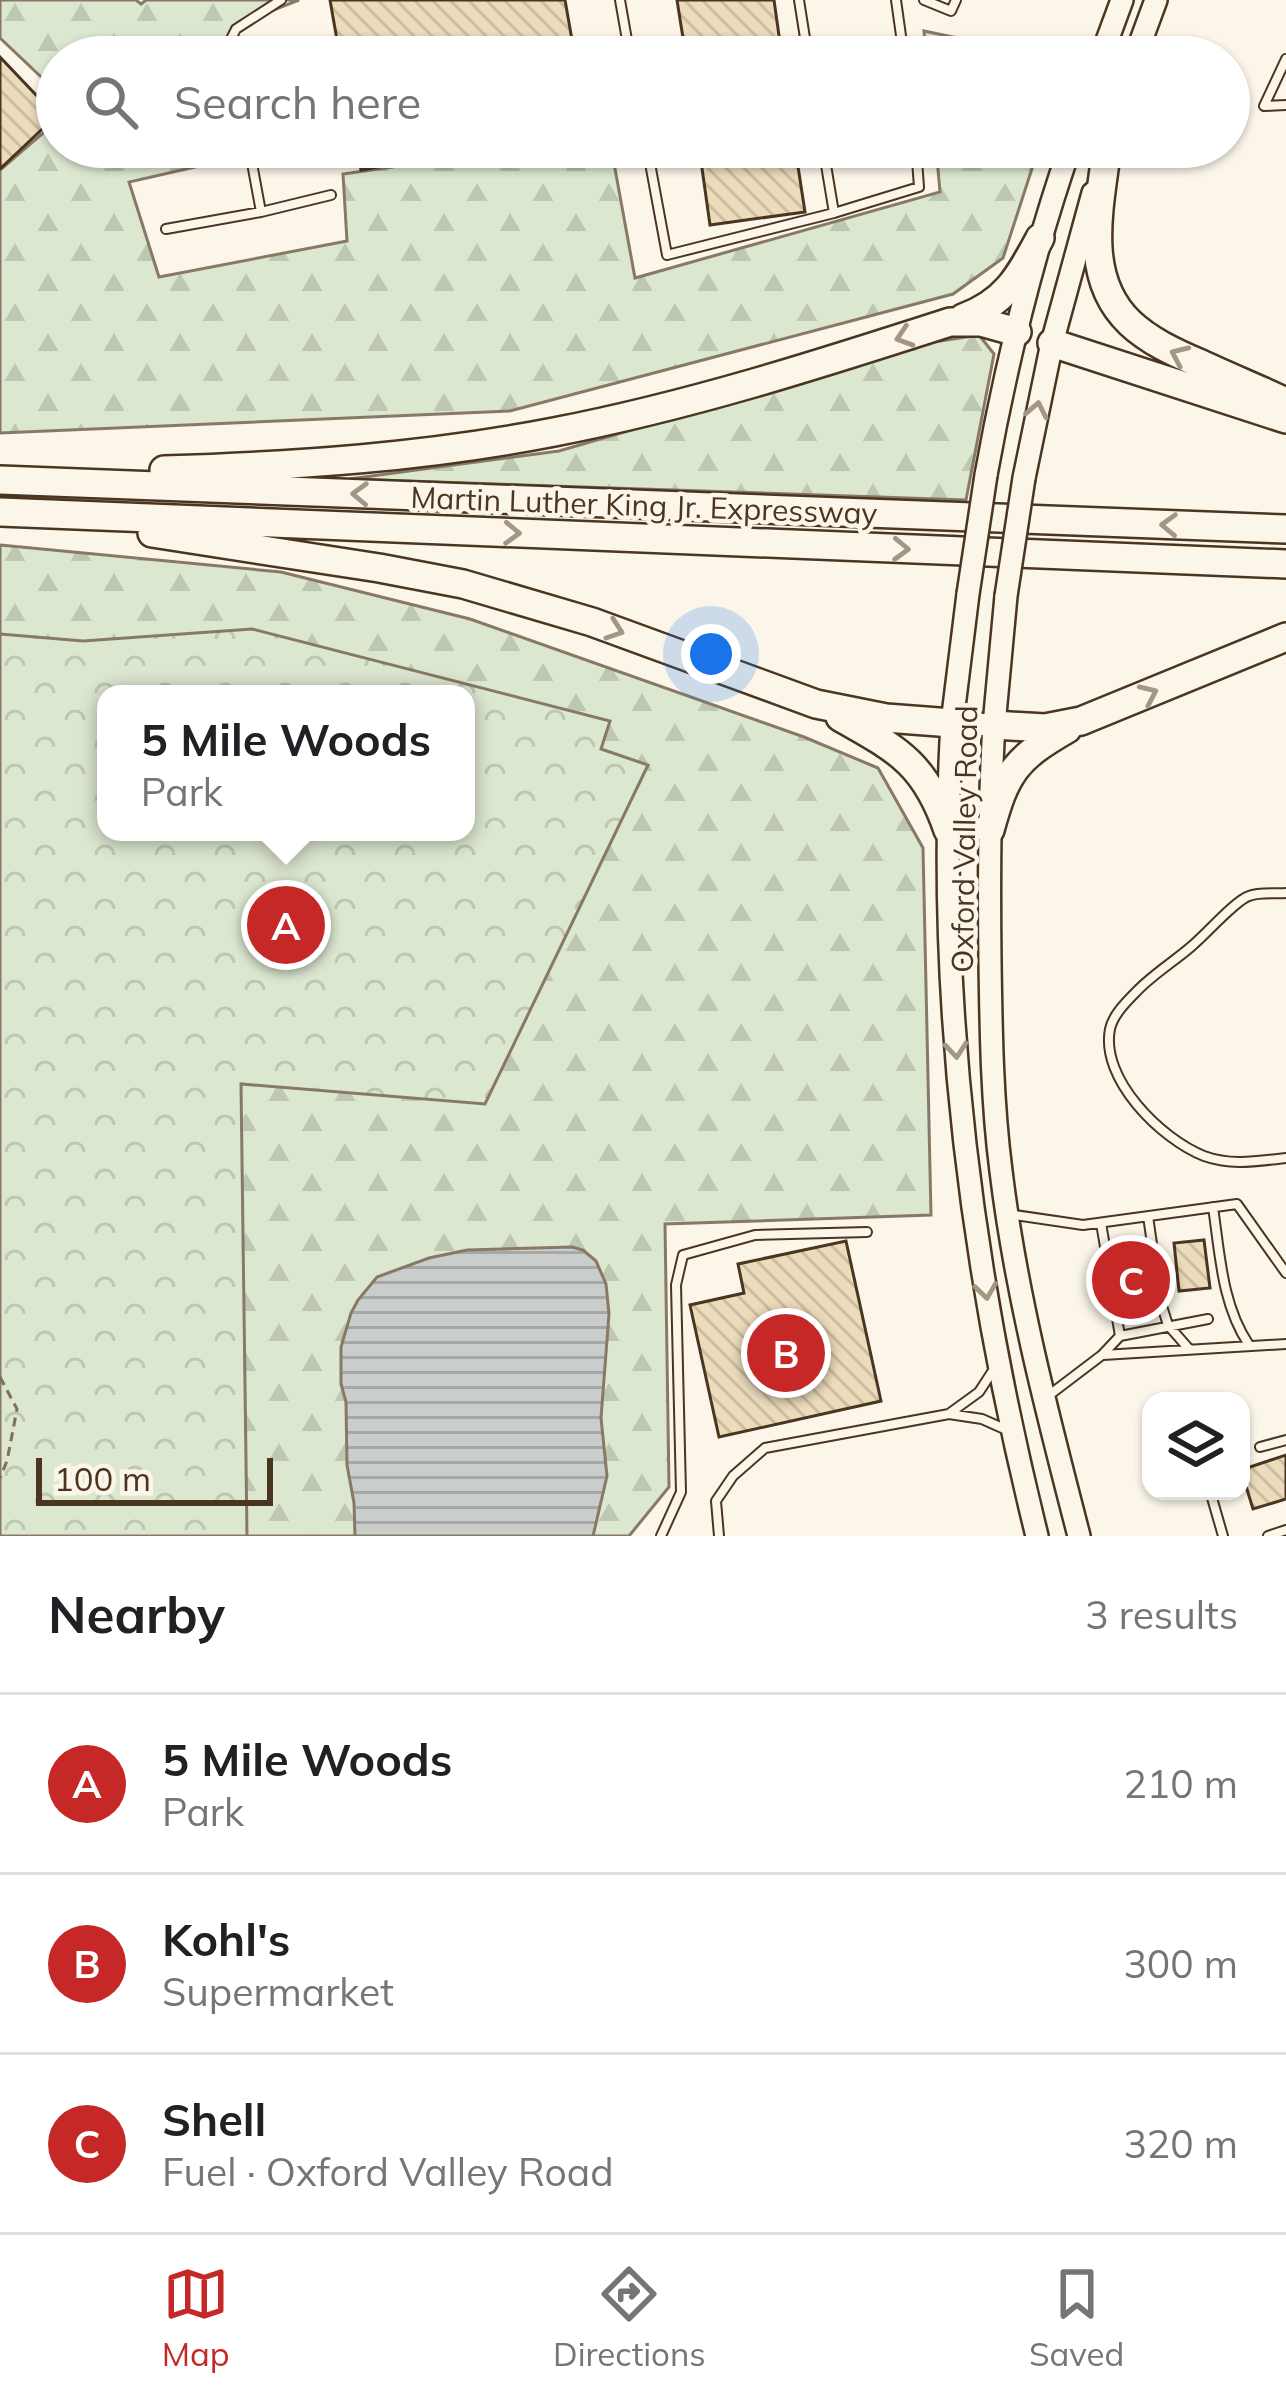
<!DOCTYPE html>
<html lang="en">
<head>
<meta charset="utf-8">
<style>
	body { margin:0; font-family:Mulish,sans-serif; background:#f2f2f2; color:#202124 }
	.controls { position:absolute; right:36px; bottom:36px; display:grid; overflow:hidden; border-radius:24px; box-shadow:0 3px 9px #0004 }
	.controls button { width:108px; height:108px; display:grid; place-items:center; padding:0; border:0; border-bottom:3px solid #e0e0e0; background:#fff; color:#202124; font:60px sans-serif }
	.scale { position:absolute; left:36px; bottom:30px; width:237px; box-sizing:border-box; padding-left:12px; border:6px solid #4a3520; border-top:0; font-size:33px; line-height:42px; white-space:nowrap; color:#4a3520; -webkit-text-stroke:9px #fbf6e9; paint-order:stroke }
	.you { position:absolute; left:711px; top:654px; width:42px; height:42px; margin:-30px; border:9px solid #fff; border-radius:50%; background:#1a73e8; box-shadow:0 0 0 18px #1a73e833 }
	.badge { display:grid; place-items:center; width:78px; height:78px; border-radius:50%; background:#c62828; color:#fff; font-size:39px; font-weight:700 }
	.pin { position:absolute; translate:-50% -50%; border:6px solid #fff; box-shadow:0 3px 12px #0006 }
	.popup { position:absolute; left:97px; top:685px; width:378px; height:156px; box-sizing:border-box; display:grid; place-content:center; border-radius:24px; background:#fff; filter:drop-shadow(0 3px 9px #0005); font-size:39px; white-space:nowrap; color:#757577 }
	.popup b { font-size:45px; color:#202124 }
	.popup::after { content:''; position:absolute; left:50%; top:100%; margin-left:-24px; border:24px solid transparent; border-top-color:#fff }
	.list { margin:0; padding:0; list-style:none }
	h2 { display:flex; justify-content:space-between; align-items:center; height:156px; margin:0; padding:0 48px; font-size:51px }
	h2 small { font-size:39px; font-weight:400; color:#757577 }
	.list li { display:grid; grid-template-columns:78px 1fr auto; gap:36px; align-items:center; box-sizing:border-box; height:180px; padding:0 48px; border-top:3px solid #e0e0e0 }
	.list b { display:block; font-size:45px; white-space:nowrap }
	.list p { margin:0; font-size:39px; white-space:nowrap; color:#757577 }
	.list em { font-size:39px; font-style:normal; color:#757577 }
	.icon { flex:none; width:66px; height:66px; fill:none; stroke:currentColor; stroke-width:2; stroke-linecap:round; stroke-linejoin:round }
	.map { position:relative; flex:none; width:1286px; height:1536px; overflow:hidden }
	.search { position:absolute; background:#fff; box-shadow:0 3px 9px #0004; left:36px; right:36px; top:36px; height:132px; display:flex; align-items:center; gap:30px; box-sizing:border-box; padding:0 42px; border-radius:66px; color:#757577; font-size:45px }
	.sheet { height:696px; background:#fff }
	nav { display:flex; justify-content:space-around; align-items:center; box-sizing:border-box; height:168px; border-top:3px solid #e0e0e0; background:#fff; font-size:33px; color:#757577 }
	nav a { display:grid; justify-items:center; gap:6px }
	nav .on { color:#c62828 }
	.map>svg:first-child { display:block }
</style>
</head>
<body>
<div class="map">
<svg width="1286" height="1536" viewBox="0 0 1286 1536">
	<defs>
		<pattern id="forest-firs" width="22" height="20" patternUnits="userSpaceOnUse" patternTransform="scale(3)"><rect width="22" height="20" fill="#dce7d0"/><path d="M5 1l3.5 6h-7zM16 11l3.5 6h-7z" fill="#bec7b2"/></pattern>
		<pattern id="park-crowns" width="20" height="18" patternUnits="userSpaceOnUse" patternTransform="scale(3)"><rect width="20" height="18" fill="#dce7d0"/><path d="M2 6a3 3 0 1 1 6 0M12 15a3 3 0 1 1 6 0" fill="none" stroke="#bec7b2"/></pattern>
		<pattern id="water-rules" width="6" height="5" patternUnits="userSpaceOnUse" patternTransform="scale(3)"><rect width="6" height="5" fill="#c9cecd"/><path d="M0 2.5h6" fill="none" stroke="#a5a8a6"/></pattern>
		<pattern id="building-back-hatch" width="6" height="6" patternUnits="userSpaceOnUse" patternTransform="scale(3)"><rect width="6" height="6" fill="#ecdcbc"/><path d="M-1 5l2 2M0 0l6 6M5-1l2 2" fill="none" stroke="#ccbda1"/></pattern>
	</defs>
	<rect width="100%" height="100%" fill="#fbf6e9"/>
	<path fill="url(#forest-firs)" stroke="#887966" stroke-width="3" fill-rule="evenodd" d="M0,0H136L141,4L146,0H299L233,26L237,57H57V92L0,38Z
		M924,31L1049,57H926Z
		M57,121V147H251L252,154L129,182L159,277L347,241L343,174L533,147H611L635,278L940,192L936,147H1039L1003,258L953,294L510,411L0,433V170Z
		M979,335L994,354L966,500L349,479L559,451L934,342Z
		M0,545L281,572L470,619L804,737L878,768L923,848L931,1215L665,1224L669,1487L629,1536H0ZM106,694H466V832H106Z"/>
	<path fill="url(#park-crowns)" stroke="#887966" stroke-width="3" fill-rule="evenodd" d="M252,629L610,721L601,749L648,765L485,1104L241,1084L247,1536H0V634L83,641ZM106,694H466V832H106Z"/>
	<path fill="url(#water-rules)" stroke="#887966" stroke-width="3" d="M572,1247L583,1250L596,1261L606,1284L609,1314L601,1418L607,1476L593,1536H355L354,1503L347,1465L346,1402L341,1384V1347L351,1313L358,1300L377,1277L429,1258L467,1250Z"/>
	<path fill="url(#building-back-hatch)" stroke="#4a3520" stroke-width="3" d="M330,0H565L575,57H340Z
		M677,0H774L782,57H686Z
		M0,57L56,116L0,169Z
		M357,147H488L361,170Z
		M699,147H795L805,212L710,225Z
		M1204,1240L1210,1288L1179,1291L1174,1243Z
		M846,1241L881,1401L719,1437L690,1305L744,1293L738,1264Z
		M1286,1455V1499L1253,1509L1241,1470Z"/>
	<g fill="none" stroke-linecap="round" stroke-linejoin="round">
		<defs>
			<path id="service" d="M620,0L630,57
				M799,0L808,57
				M896,0L904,57
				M924,0L951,11L956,0
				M234,57L231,39L236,29L281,0
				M1286,59L1264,106L1286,105
				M647,147L667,255L834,213L823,147
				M261,212L331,195
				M834,213L919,187L916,147
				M166,229L261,212L249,147
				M1286,893C1275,894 1259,892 1249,896C1236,900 1206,934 1193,945C1175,961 1153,974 1136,992C1126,1002 1113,1015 1110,1029C1100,1079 1161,1139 1204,1156C1231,1166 1258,1161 1286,1158
				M1213,1207C1220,1255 1222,1305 1249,1345
				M1008,1214L1083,1225L1237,1204L1286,1273
				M1148,1216L1160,1300L1168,1325L1189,1349
				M1134,1252L1152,1248
				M1138,1270L1155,1266
				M1140,1286L1157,1282
				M1143,1303L1160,1300
				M1120,1336L1208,1319
				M1103,1355L1286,1344
				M1048,1396L1102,1355L1120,1336L1101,1223
				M950,1413L979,1392L994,1369
				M1260,1447L1286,1440
				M1210,1491L1223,1536
				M661,1536L681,1492L676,1285L683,1255L755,1235L867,1232
				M719,1536L716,1501L733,1476L765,1448L949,1414L982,1419L1009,1431
				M1268,1536L1286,1530"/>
			<path id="secondary" d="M952,723C936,996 971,1271 1037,1536
				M994,725C989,804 989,883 990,962C991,1031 992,1102 1001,1171C1016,1295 1048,1416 1079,1536"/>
			<path id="primary" d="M1101,57L1122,0
				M1135,57L1156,0
				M986,475C1006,364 1033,254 1070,147
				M1024,478L1052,343L1093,193
				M968,594L952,723L994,725L1006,596"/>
			<path id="motorway" d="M1107,147C1103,180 1096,215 1098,248C1102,317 1145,340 1201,364C1229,377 1258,389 1286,402
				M963,318C1006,302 1019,277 1040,238
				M1052,343L1286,419
				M164,470C295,466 426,457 554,432C689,406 820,364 950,322H981L1017,332
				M0,480L1286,529
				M0,512L1286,564
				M152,533L379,568L463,584L592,622L816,704L886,718L952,723
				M840,717C898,750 925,763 948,830
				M994,725L1045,728L1081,721L1286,637
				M990,830C1006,772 1015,759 1067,729"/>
		</defs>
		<use href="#service" stroke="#4a3520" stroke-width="12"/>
		<use href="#secondary" stroke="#4a3520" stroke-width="26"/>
		<use href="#primary" stroke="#4a3520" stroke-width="26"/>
		<use href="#motorway" stroke="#4a3520" stroke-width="32"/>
		<path stroke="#7f6f5c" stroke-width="3" stroke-dasharray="9 6" stroke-linecap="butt" d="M0,1377L17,1409L7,1461L0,1478"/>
		<use href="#service" stroke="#fbf6e9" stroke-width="8"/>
		<use href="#secondary" stroke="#fbf6e9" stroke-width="21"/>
		<use href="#primary" stroke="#fbf6e9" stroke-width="21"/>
		<use href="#motorway" stroke="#fbf6e9" stroke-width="27"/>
		<defs>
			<path id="primary-bridge" d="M968,594L986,475
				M1006,596L1024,478"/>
		</defs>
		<use href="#primary-bridge" stroke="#4a3520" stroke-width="26" stroke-linecap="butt"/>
		<use href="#primary-bridge" stroke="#fbf6e9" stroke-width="21"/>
	</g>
	<defs><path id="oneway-chevron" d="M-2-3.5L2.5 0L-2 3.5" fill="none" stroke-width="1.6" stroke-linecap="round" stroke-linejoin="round" transform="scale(3)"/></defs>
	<g stroke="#a29684">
		<use href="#oneway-chevron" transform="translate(904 337) rotate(162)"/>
		<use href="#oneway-chevron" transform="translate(1179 355) rotate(-156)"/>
		<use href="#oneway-chevron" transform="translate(1037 410) rotate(-79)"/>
		<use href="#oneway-chevron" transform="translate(360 494) rotate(-178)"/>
		<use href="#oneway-chevron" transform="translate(1169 525) rotate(-178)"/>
		<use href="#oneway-chevron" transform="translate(512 533) rotate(2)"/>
		<use href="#oneway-chevron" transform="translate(901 549) rotate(2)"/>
		<use href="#oneway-chevron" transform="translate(615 630) rotate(19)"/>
		<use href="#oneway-chevron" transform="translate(1149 694) rotate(-24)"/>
		<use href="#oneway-chevron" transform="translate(956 1050) rotate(85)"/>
		<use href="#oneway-chevron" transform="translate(986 1291) rotate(82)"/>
	</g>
	<g text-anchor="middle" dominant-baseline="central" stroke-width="9" stroke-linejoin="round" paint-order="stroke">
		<g font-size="30" fill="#4a3520" stroke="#fbf6e9">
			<text transform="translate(644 505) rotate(2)">Martin Luther King Jr. Expressway</text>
			<text transform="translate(964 839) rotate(-89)">Oxford Valley Road</text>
		</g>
	</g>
</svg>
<div class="controls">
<button><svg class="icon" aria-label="layers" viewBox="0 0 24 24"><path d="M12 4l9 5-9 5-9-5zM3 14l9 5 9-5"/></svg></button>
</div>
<div class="scale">100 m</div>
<div class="you"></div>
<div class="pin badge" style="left:286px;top:925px">A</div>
<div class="popup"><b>5 Mile Woods</b>Park</div>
<div class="pin badge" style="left:786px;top:1353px">B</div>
<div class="pin badge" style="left:1131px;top:1280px">C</div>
<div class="search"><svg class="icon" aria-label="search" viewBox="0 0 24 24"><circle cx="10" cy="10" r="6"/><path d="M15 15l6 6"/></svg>Search here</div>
</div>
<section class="sheet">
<h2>Nearby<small>3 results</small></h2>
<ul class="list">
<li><span class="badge">A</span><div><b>5 Mile Woods</b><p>Park</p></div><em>210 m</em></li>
<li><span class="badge">B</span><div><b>Kohl's</b><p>Supermarket</p></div><em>300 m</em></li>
<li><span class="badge">C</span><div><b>Shell</b><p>Fuel · Oxford Valley Road</p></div><em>320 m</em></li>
</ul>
</section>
<nav>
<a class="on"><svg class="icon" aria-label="map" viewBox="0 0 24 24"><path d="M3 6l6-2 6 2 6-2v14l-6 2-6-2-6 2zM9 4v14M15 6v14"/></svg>Map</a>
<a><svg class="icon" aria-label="directions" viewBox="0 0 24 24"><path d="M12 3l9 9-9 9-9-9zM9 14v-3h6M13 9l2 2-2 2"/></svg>Directions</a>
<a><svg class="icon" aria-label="saved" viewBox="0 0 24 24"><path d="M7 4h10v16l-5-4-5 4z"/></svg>Saved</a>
</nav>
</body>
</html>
